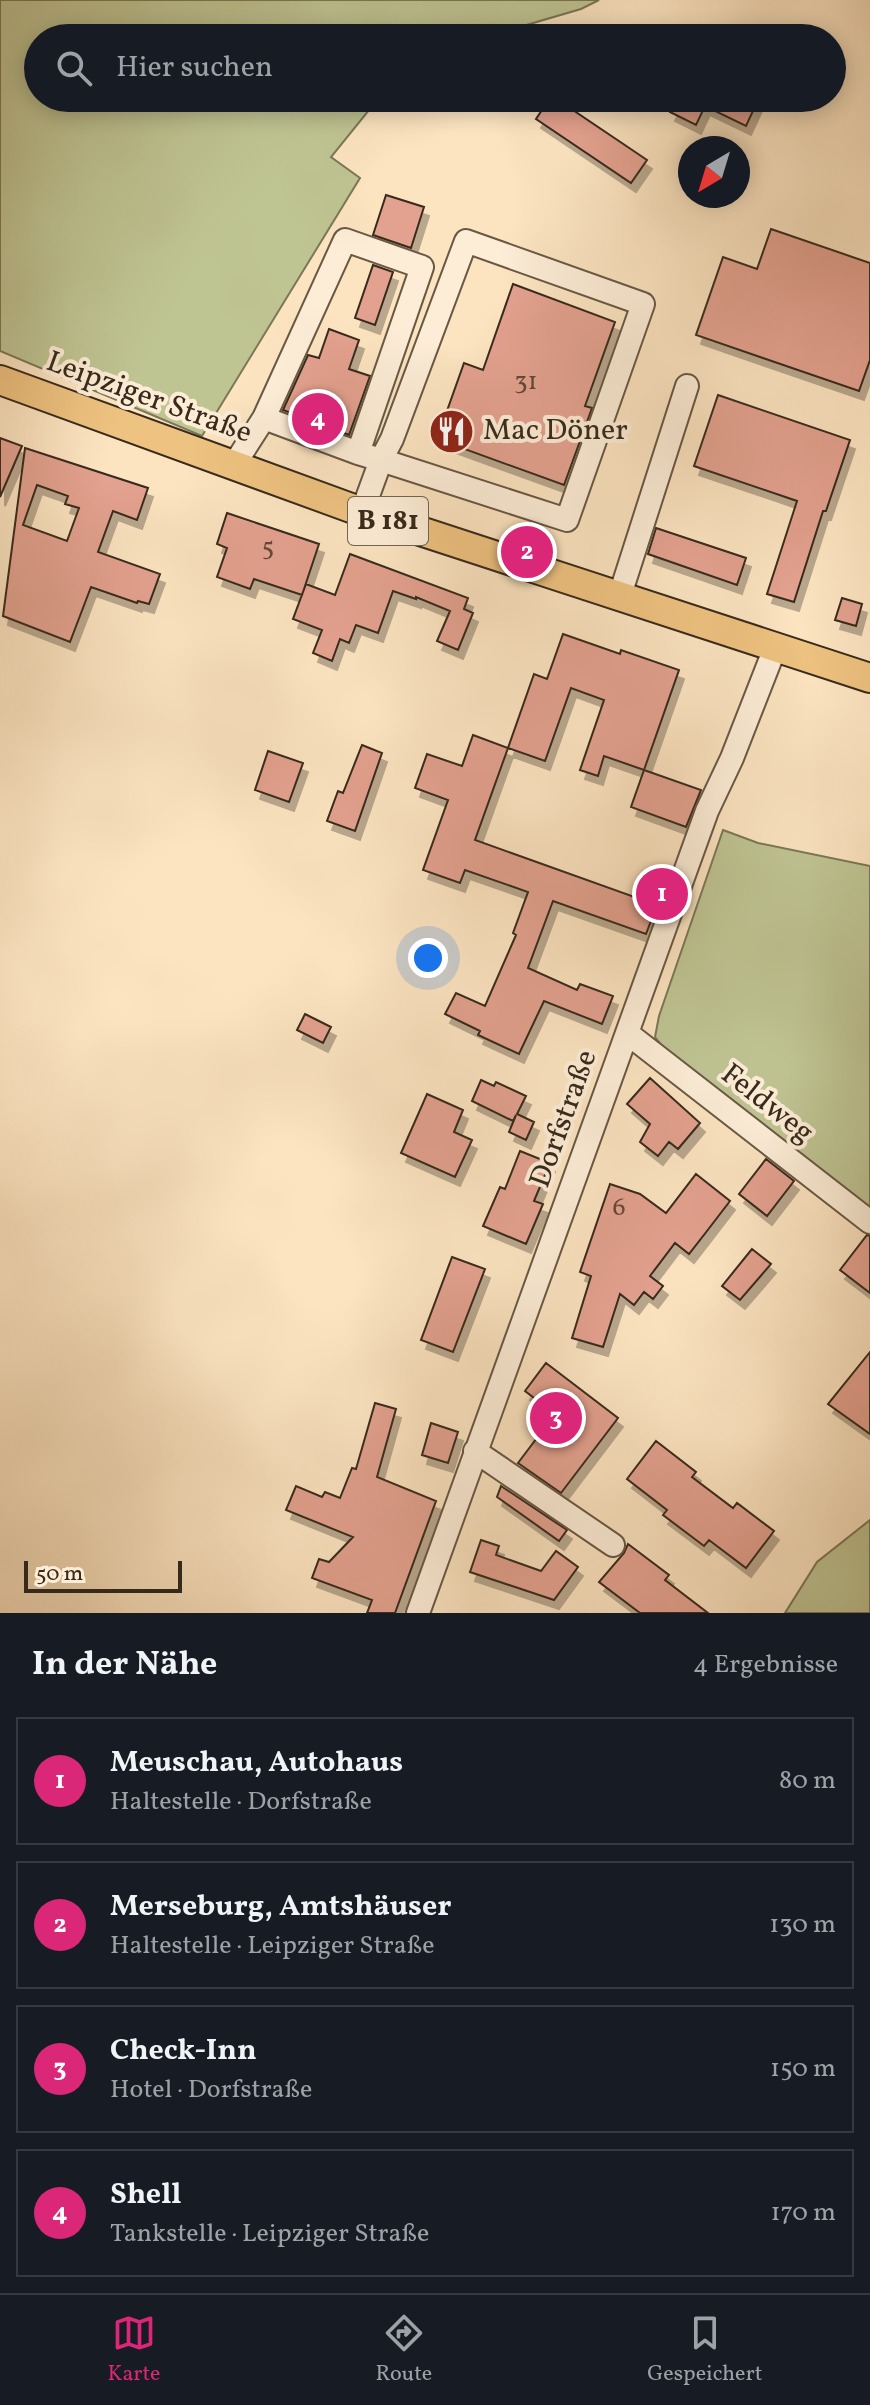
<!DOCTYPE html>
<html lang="de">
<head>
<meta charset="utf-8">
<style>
	body { margin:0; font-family:Vollkorn,serif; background:#242831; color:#f1f3f6 }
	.compass { position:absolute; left:678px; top:136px; width:72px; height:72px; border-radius:50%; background:#171b24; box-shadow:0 4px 20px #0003; rotate:218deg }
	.scale { position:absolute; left:24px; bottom:20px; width:158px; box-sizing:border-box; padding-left:8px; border:4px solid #372a1b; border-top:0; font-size:22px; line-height:28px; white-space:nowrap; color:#372a1b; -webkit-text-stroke:6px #fdedd7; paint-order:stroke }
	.you { position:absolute; left:428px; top:958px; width:28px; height:28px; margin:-20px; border:6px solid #fff; border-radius:50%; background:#1a73e8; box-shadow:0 0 0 12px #1a73e833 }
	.badge { display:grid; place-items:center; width:52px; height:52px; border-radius:50%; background:#db2777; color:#fff; font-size:26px; font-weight:700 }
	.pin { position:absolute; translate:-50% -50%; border:4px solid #fff; box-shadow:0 2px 8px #0006 }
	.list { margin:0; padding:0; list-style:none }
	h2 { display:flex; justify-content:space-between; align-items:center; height:104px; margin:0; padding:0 32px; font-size:34px }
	h2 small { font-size:26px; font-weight:400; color:#9ea1a6 }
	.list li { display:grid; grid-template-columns:52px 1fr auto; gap:24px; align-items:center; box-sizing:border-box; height:128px; margin:0 16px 16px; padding:0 16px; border:2px solid #363941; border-radius:0px }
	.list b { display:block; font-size:30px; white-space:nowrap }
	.list p { margin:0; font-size:26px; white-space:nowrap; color:#9ea1a6 }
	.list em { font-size:26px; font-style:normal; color:#9ea1a6 }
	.icon { flex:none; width:44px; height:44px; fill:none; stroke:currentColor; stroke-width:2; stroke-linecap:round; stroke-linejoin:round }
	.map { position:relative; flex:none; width:870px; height:1613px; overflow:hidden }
	.search { position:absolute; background:#171b24; box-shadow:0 4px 20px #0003; left:24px; right:24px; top:24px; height:88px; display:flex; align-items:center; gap:20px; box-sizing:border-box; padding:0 28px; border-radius:44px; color:#9ea1a6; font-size:30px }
	.sheet { height:680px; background:#171b24 }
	nav { display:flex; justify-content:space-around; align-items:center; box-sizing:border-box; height:112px; border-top:2px solid #363941; background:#171b24; font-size:22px; color:#9ea1a6 }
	nav a { display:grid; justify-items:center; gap:4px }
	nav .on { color:#db2777 }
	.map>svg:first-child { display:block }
</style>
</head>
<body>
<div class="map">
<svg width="870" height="1613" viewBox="0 0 870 1613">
	<defs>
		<filter id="shadow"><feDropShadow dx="5" dy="9" stdDeviation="0" flood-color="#0004"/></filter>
	</defs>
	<rect width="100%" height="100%" fill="#fce4c1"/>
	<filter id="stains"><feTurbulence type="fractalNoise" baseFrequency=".0025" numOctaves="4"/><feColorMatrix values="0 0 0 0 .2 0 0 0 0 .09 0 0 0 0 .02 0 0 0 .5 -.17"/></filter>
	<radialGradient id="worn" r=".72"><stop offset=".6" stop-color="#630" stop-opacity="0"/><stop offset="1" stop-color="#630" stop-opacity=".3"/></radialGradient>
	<path fill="#bfc493" stroke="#7b7757" stroke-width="2" d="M0,0H599L581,9L482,38H38V98H387L369,110L331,157L360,178L202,436L0,351Z
		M723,830L758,843L870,866V1213L666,1051L655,1037L659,1016Z
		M870,1520V1613H785L817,1562Z"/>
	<path fill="#e3a18f" stroke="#372a1b" stroke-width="2" fill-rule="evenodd" filter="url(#shadow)" d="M550,98H555L647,160L631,183L536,119Z
		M677,98H759L746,126L705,106L696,125L670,112Z
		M386,195L424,207L411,248L373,235Z
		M771,229L870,263V360L859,391L696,335L723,257L757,269Z
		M373,265L393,272L375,325L355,318Z
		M513,284L615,322L585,406L592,408L564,485L437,439L464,363L483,370Z
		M329,329L359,340L349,369L370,376L349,435L283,410L308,355L319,358Z
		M718,395L850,440L826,511H823L794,602L767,594L797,501L694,466Z
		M0,438L22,446L0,497Z
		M25,448L148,488L137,520L113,511L98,552L160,574L149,604L138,601L137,603L91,587L70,642L3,616ZM37,485L68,496L65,504L79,508L67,541L23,525Z
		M227,513L319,544L302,595L254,579L250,589L217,577L227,548L217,544Z
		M656,528L746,558L737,585L648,554Z
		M350,554L468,598L464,609L473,613L458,650L437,641L450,611L416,597V599L393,591L378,633L356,625L349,643L340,639L332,661L313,653L322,630L293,619L306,584L335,595Z
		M842,598L862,604L856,626L835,620Z
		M563,634L620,654L621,650L679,670L644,770L604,756L598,776L580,770L604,700L571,688L545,761L508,748L534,674L547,679Z
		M473,735L508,748L475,840L657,905L646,934L553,901L528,968L577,990L580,984L613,996L602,1024L544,1001L519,1054L478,1035L480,1031L445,1014L456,993L485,1006L516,935L513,933L528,892L465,870L460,883L423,870L448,800L415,788L427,754L462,766Z
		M362,745L382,753L355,831L327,821L338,791L343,793Z
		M268,751L303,763L289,802L255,790Z
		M644,770L701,790L686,827L631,807Z
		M305,1014L331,1027L323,1043L297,1030Z
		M650,1078L700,1123L678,1149L669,1142L658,1156L640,1142L650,1124L627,1104Z
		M481,1080L494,1086L496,1082L526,1096L517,1114L534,1122L526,1140L509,1132L516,1115L513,1121L472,1101Z
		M427,1094L463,1110L454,1132L472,1140L455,1177L401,1153Z
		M520,1151L550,1163L534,1201L543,1204L526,1244L483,1226L500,1187L505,1189Z
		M766,1159L794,1181L767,1216L739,1194Z
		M696,1174L730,1201L707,1231L689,1254L675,1243L650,1276L663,1286L653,1299L644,1292L634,1305L620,1294L603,1347L572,1338L591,1276L580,1272L610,1184L640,1194L666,1213Z
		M867,1235L870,1236V1293L840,1270Z
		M752,1249L771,1264L740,1300L722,1286Z
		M452,1257L485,1269L453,1352L421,1340Z
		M870,1352V1434L828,1404Z
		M546,1363L618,1418L561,1493L518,1463L555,1414L525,1391Z
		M375,1403L396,1409L377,1477L436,1501L395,1613H367L372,1600L312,1578L319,1559L329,1562L353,1537L286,1510L296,1486L322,1497L325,1492L340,1498L352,1468L356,1469Z
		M431,1423L458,1432L448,1463L422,1455Z
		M656,1441L696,1472L692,1477L733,1508L737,1503L774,1531L746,1568L709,1540L704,1546L663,1515L667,1510L627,1479Z
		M501,1486L567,1530L559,1541L497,1497Z
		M481,1540L499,1546L496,1555L541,1571L556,1551L578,1567L554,1600L470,1572Z
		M628,1544L669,1575L665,1580L708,1613H640L599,1582L624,1553Z"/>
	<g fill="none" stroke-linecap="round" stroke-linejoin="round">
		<defs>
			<path id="minor" d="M264,418L358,453
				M234,465L264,418L345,240L422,267L358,453L381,460L567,520L643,304L466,241L392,439L381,460L362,512
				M619,598L687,386
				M627,1033L870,1222
				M475,1451L613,1545
				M418,1613L707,811L732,758L775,648"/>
			<path id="major" d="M0,380L362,512L870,678"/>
		</defs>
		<use href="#minor" stroke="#685844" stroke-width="26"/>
		<use href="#major" stroke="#372a1b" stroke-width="32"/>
		<use href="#minor" stroke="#fdedd7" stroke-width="22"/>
		<use href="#major" stroke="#eec280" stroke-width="28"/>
	</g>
	<defs>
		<symbol id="restaurant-disc" viewBox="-11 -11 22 22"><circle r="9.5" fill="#8f2418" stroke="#fdedd7"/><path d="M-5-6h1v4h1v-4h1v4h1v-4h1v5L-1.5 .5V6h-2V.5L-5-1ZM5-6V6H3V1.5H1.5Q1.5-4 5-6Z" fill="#fff"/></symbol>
	</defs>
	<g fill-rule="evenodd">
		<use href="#restaurant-disc" x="426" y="406" width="51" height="51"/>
	</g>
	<g text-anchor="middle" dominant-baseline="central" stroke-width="8" stroke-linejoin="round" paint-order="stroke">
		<g font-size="26" fill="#624838">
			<text x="526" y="382">31</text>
			<text x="268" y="548">5</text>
			<text x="619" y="1208">6</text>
		</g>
		<rect fill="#fdedd7" stroke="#726453" stroke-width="2" x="348" y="497" width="80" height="48" rx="6"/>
		<g font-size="28" font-weight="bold" fill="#372a1b">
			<text x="388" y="521">B 181</text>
		</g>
		<g font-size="30" fill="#372a1b" stroke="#fdedd7">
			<text transform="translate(149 398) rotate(20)">Leipziger Straße</text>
			<text transform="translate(767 1104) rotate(38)">Feldweg</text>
			<text transform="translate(564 1119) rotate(-70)">Dorfstraße</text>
		</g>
		<g font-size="30" fill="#372a1b" stroke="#fdedd7" text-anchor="start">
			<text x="483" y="431">Mac Döner</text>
		</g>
	</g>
	<rect width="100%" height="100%" filter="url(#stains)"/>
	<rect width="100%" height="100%" fill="url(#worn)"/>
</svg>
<svg class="compass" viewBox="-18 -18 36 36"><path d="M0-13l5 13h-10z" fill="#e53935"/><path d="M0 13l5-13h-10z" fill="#9ea1a6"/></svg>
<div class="scale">50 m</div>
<div class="you"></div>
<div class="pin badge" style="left:662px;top:894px">1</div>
<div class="pin badge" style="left:527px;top:552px">2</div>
<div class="pin badge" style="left:556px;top:1418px">3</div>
<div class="pin badge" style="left:318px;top:419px">4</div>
<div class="search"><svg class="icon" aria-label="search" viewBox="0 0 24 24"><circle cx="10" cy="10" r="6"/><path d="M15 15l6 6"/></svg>Hier suchen</div>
</div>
<section class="sheet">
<h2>In der Nähe<small>4 Ergebnisse</small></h2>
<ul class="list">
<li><span class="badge">1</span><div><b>Meuschau, Autohaus</b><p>Haltestelle · Dorfstraße</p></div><em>80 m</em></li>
<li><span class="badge">2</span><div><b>Merseburg, Amtshäuser</b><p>Haltestelle · Leipziger Straße</p></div><em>130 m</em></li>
<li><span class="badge">3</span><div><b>Check-Inn</b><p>Hotel · Dorfstraße</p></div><em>150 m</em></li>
<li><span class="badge">4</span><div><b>Shell</b><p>Tankstelle · Leipziger Straße</p></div><em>170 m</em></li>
</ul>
</section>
<nav>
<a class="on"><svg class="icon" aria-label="map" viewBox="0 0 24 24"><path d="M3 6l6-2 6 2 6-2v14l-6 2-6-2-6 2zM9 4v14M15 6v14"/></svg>Karte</a>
<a><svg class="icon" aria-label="directions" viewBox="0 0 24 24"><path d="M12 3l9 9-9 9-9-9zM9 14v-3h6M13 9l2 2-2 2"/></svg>Route</a>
<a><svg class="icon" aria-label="saved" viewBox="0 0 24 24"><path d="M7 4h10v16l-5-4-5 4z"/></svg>Gespeichert</a>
</nav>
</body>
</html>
